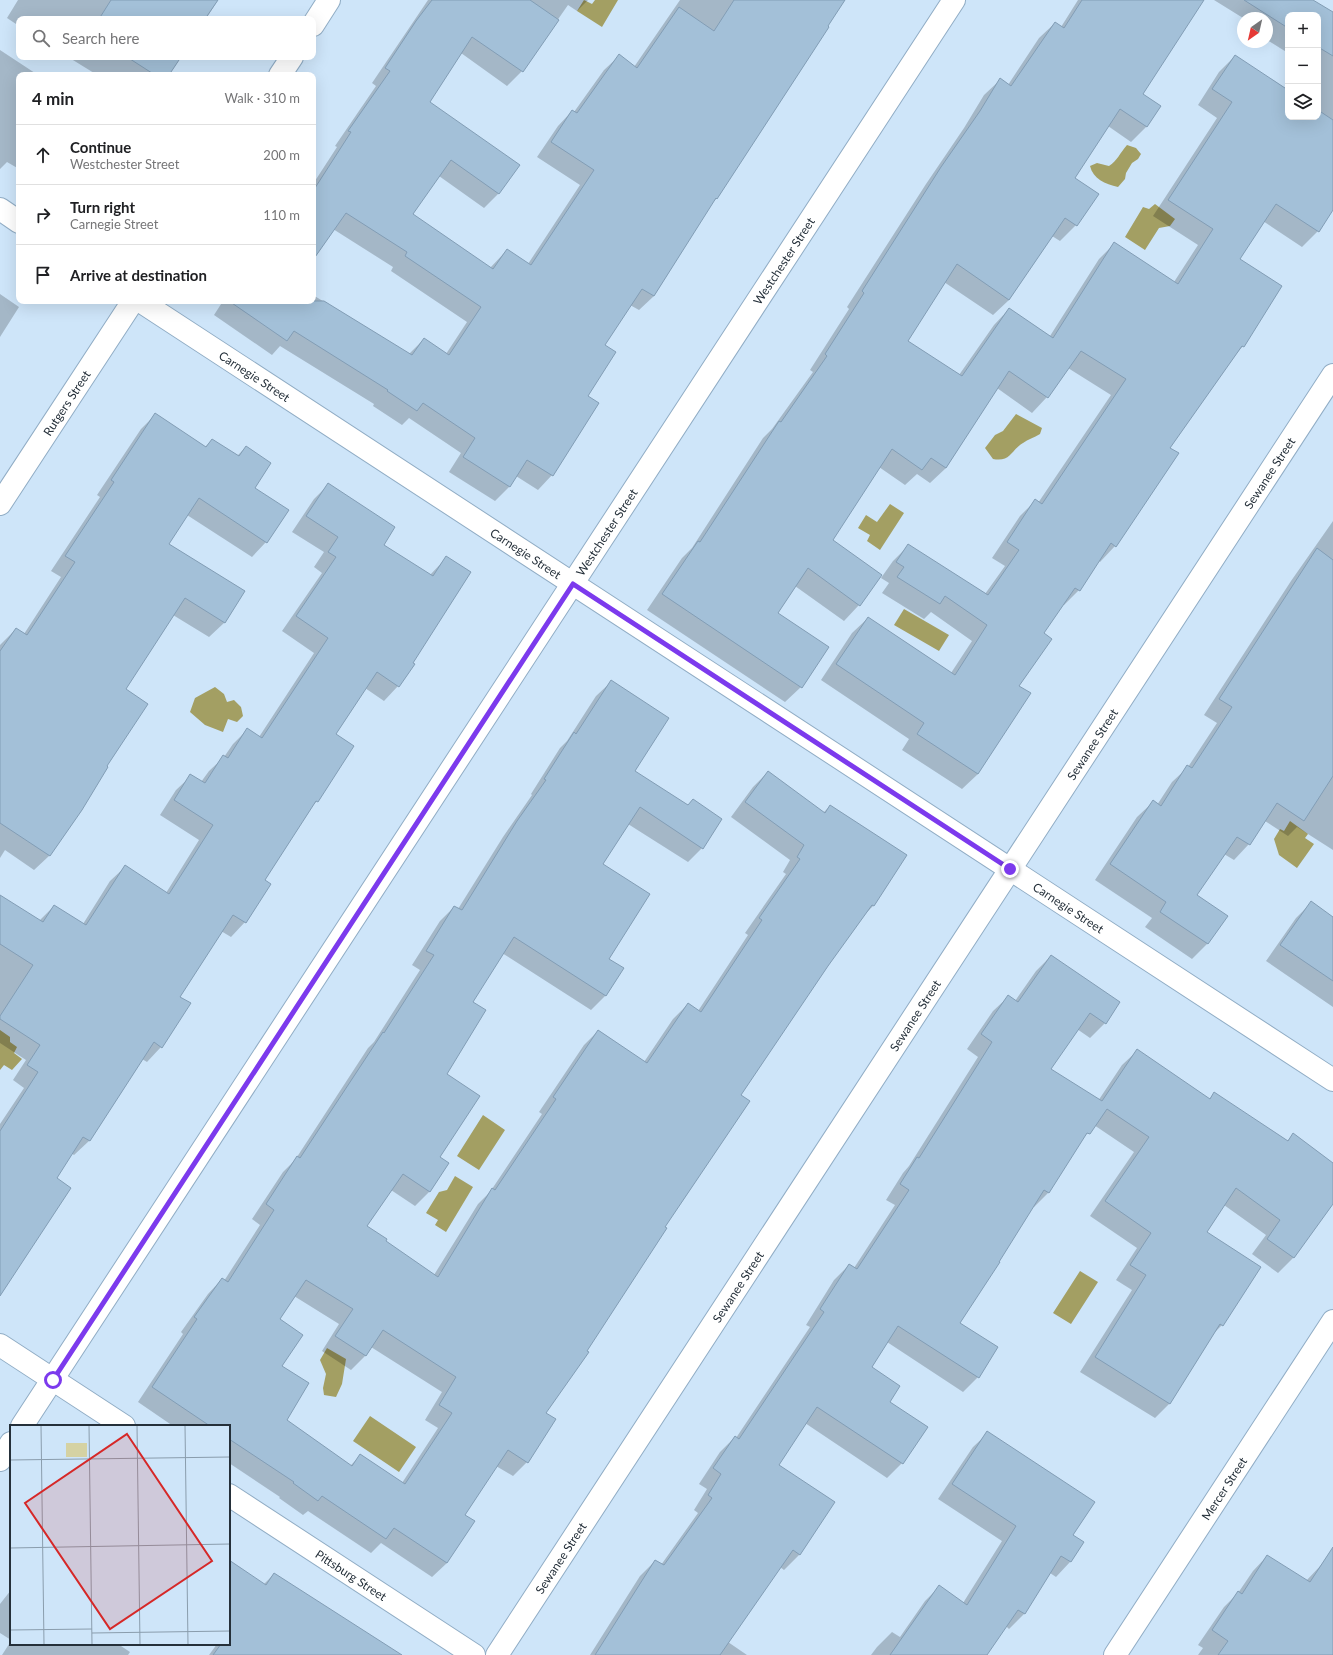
<!DOCTYPE html>
<html lang="en">
<head>
<meta charset="utf-8">
<style>
	body { margin:0; font-family:Lato,sans-serif; background:#f6f6f6; color:#202124 }
	.controls { position:absolute; right:12px; top:12px; display:grid; overflow:hidden; border-radius:8px; box-shadow:0 4px 16px #0002 }
	.controls button { width:36px; height:36px; display:grid; place-items:center; padding:0; border:0; border-bottom:1px solid #e0e0e0; background:#fff; color:#202124; font:20px sans-serif }
	.compass { position:absolute; left:1237px; top:12px; width:36px; height:36px; border-radius:50%; background:#fff; box-shadow:0 4px 16px #0002; rotate:214deg }
	.stop { position:absolute; width:12px; height:12px; margin:-9px; border:3px solid #7c3aed; border-radius:50%; background:#fff }
	.stop.end { background:#7c3aed; border-color:#fff; box-shadow:0 1px 4px #0008 }
	.list { margin:0; padding:0; list-style:none }
	h2 { display:flex; justify-content:space-between; align-items:center; height:52px; margin:0; padding:0 16px; font-size:17px }
	h2 small { font-size:13px; font-weight:400; color:#757577 }
	.list li { display:grid; grid-template-columns:26px 1fr auto; gap:12px; align-items:center; box-sizing:border-box; height:60px; padding:0 16px; border-top:1px solid #e0e0e0 }
	.list b { display:block; font-size:15px; white-space:nowrap }
	.list p { margin:0; font-size:13px; white-space:nowrap; color:#757577 }
	.list em { font-size:13px; font-style:normal; color:#757577 }
	.icon { flex:none; width:22px; height:22px; fill:none; stroke:currentColor; stroke-width:2; stroke-linecap:round; stroke-linejoin:round }
	.map { position:relative; flex:none; width:1333px; height:1655px; overflow:hidden }
	.search { position:absolute; background:#fff; box-shadow:0 4px 16px #0002; left:16px; top:16px; width:300px; height:44px; display:flex; align-items:center; gap:10px; box-sizing:border-box; padding:0 14px; border-radius:8px; color:#757577; font-size:15px }
	.panel { position:absolute; background:#fff; box-shadow:0 4px 16px #0002; left:16px; top:72px; width:300px; height:232px; border-radius:8px }
	.map>svg:first-child { display:block }
</style>
</head>
<body>
<div class="map">
<svg width="1333" height="1655" viewBox="0 0 1333 1655">
	<rect width="100%" height="100%" fill="#cee5f9"/>
	<path fill="#a39f63" d="M584,0L592,4L595,0H618L602,27L577,11Z
		M1127,145L1136,148L1141,154L1138,159L1132,163L1126,173L1125,179L1118,187C1105,184 1093,179 1090,166L1097,163L1109,166C1117,161 1120,153 1127,145Z
		M1155,204L1175,219L1170,226L1159,228L1145,250L1125,237L1143,207L1149,209Z
		M1016,414L1042,428L1040,434C1034,438 1028,439 1023,443C1010,451 1011,462 993,459L985,448L995,435L1003,431Z
		M890,504L904,513L880,550L867,541L870,535L858,528L866,515L877,522Z
		M904,609L949,635L939,651L894,625Z
		M215,687L224,694L227,702L234,700L241,707L243,716L237,722L228,719L223,732L205,725L190,712L195,698Z
		M1290,821L1308,834L1305,838L1314,844L1297,868L1279,855L1274,839L1280,829L1284,831Z
		M0,1030L10,1037V1042L17,1047L14,1053L22,1059L12,1070L4,1065L0,1070Z
		M483,1115L505,1130L479,1170L457,1156Z
		M455,1176L473,1187L446,1232L435,1225L438,1220L426,1213L439,1192L447,1190Z
		M1080,1271L1098,1282L1071,1324L1053,1313Z
		M327,1348L346,1359L342,1384L336,1397L324,1395L323,1388L326,1374L320,1360Z
		M370,1416L416,1447L399,1472L353,1441Z"/>
	<path fill="#0003" fill-rule="evenodd" d="M18,0H218L206,19H19V26L7,18Z
		M428,0H588L577,11L568,5L522,71L507,86L461,53L429,102L518,166L498,194L484,208L439,176L412,214L490,268L507,250L528,264L580,185L537,157L558,126L572,111L574,112L604,70L619,56L634,67L680,0H843L717,198L711,204L654,296L639,310L630,305L604,345L587,396L552,475L538,490L516,476L510,486L495,501L449,472L461,453L409,418L402,425L373,406L374,404L280,346L272,355L214,315L223,301H313V295L409,354L424,339L446,354L467,322L391,271L393,267L333,229L313,259V184L337,147L335,146L376,86L372,83Z
		M1078,0H1203L1141,94L1160,107L1146,127L1131,142L1108,126L1074,178L1097,194L1076,225L1060,241L1052,236L1009,300L993,315L944,282L907,341L959,375L994,325L1009,309L1050,336L1099,259L1114,244L1174,282L1198,245L1153,216L1217,118L1198,105L1219,72L1235,56L1286,90L1288,88V117H1318V15H1288V53L1267,40V18H1243L1214,0H1312L1333,14V208L1318,231L1302,247L1263,221L1238,259L1281,287L1243,346L1236,354L1169,448L1115,546L1100,562L1098,560L1079,590L1064,605H1062L1042,633L978,774L962,789L902,750L909,739L821,680L852,633L868,618L951,673L972,641L931,612L924,619L882,593L889,583L881,578L893,561L908,546L985,594L1005,566L992,558L1020,516L1035,501L1038,503L1111,395L1068,368L1047,397L1032,413L997,388L946,468L930,483L917,474L905,485L879,467L831,540L859,605L844,621L795,586L777,614L801,687L785,702L647,610L682,558L692,548L763,438L772,429L813,372L810,370L849,309L847,307L926,184L964,128L984,95L1000,80L1008,85L1039,38L1055,23L1061,27Z
		M0,50L38,75H19V169L7,162L0,169Z
		M68,57H180L168,75H93L94,73Z
		M0,294L19,307L0,337Z
		M155,415L205,447L212,440L237,456L246,447L266,542L252,557L187,515L168,544L244,591L224,623L209,637L173,615L124,689L106,766L81,809L49,856L34,870L5,850L0,858V645L16,629L24,634L61,577L51,571L100,497L97,495L141,429Z
		M328,485L383,545L430,575L447,557L412,663L398,686L384,701L365,688L335,734L317,801L310,808L264,881L245,922L231,937L221,931L179,997L161,1047L147,1062L142,1059L89,1141L74,1155L71,1153L55,1178L0,1288V1124L24,1088L13,1080L26,1060L0,1043V897L39,921L54,906L83,924L110,881L125,867L166,893L199,840L160,815L176,790L191,776L201,782L209,771L224,757L233,744L248,729L259,737L314,653L282,631L322,573L314,567L324,552L292,532L314,499Z
		M1333,521V850L1297,827L1288,836L1265,821L1249,844L1234,860L1224,854L1196,895L1208,943L1192,959L1145,927L1152,918L1095,880L1137,817L1153,802L1157,805L1172,782L1188,767L1217,723L1204,715L1291,581Z
		M611,682L633,771L687,806L693,800L702,848L688,862L628,824L601,865L608,959L606,995L591,1010L502,953L472,1002L446,1074L439,1158L430,1191L415,1206L391,1190L366,1227L384,1242L434,1275L478,1204L490,1192L542,1114L539,1112L584,1045L598,1031L644,1062L673,1019L688,1004L698,1011L748,935L745,933L786,874L783,872L790,860L731,817L753,787L768,772L823,813L830,806L906,855L873,906L862,917L827,965L740,1095L664,1227L545,1413L527,1462L513,1476L496,1466L464,1515L447,1563L432,1577L381,1543L371,1553L308,1511L303,1515L279,1498L280,1497L229,1463V1426H173L138,1402L183,1334L181,1332L208,1294L222,1279L224,1281L260,1225L252,1219L283,1172L295,1160L368,1048L374,1042L420,970L412,965L440,921L454,907L458,909L503,837L532,795L531,794L560,748L567,741L596,696ZM294,1296L339,1324L322,1351L351,1370L365,1356L371,1347L442,1392L425,1420L438,1428L402,1483L360,1456L350,1466L285,1420L280,1366L279,1319Z
		M1311,903L1333,918V1007L1266,961L1296,918Z
		M1051,956L1105,1023L1090,1038L1077,1029L1050,1069L1098,1101L1122,1065L1137,1051L1209,1099L1214,1094L1286,1142L1293,1135L1333,1164V1202L1293,1258L1278,1273L1252,1254L1266,1235L1224,1205L1206,1232L1222,1325L1214,1333L1170,1403L1155,1418L1080,1372L1132,1290L1116,1280L1137,1248L1090,1216L1134,1152L1094,1125L1080,1142L1048,1193L1034,1207H1032L959,1323L978,1377L963,1392L887,1342L870,1368L888,1402L902,1463L887,1478L805,1423L777,1465L834,1502L799,1555L784,1570L780,1567L728,1642L747,1655H590L640,1576L655,1561L661,1565L698,1513L694,1510L707,1489L699,1484L720,1452L735,1437L736,1438L810,1327L806,1325L834,1280L849,1265L854,1268L895,1205L886,1200L903,1173L909,1166L978,1057L967,1049L993,1011L1008,997L1015,1001L1036,971Z
		M988,1433L1072,1536L1083,1543L1070,1562L1056,1577L1050,1573L1024,1614L1009,1629L1006,1626L986,1655H871L877,1647L892,1632L900,1637L925,1601L939,1587L963,1603L1002,1541L938,1499L973,1447Z
		M1267,1556L1306,1581L1323,1563L1333,1569V1655H1198L1203,1648L1198,1645L1224,1607L1238,1593L1253,1571Z
		M229,1561L263,1585L274,1574L385,1655H209L217,1644H229Z
		M11,1590V1640L0,1633V1604Z
		M11,1641V1644H118L130,1652L128,1655H2Z"/>
	<path fill="#a3c0d8" stroke="#829db5" fill-rule="evenodd" d="M111,0H218L205,19H99Z
		M432,0H530L559,20L523,72L472,37L430,102L520,165L499,194L451,160L413,214L493,269L507,249L531,265L594,170L551,142L572,110L577,113L619,54L637,68L679,7L714,31L734,0H845L828,26L829,27L717,199L716,198L654,296L642,289L605,345L616,352L588,396L599,403L553,476L527,460L510,487L463,457L475,438L423,403L417,411L387,391L388,390L294,331L287,341L229,301H324L412,355L424,338L449,355L481,307L405,256L407,252L346,213L313,260V191L351,132L348,131L390,71L385,68L416,21Z
		M1082,0H1204L1143,94L1161,106L1147,127L1120,109L1075,178L1099,194L1077,226L1065,218L1009,300L957,264L908,341L962,376L1009,308L1053,338L1114,242L1178,284L1213,229L1168,200L1232,102L1212,89L1235,55L1288,90V117H1318V110L1333,120V210L1319,232L1276,204L1240,259L1282,286L1244,347L1242,346L1170,448L1179,453L1116,547L1111,543L1080,591L1075,588L1044,633L1052,639L1019,686L1031,693L978,774L917,734L924,723L836,664L868,617L955,675L987,625L945,596L940,604L897,577L904,567L896,562L908,544L988,595L1019,550L1007,542L1035,499L1042,504L1126,379L1081,351L1048,398L1009,371L946,468L931,458L922,470L892,449L833,540L882,575L860,606L808,568L778,613L829,647L802,688L662,594L698,541L700,542L779,421L781,422L827,356L825,354L864,293L862,291L941,167L980,111L1000,78L1011,86L1055,22L1064,28Z
		M1244,0H1313L1333,12V56L1318,47V15H1288V28Z
		M127,57H181L169,75H155Z
		M155,413L206,447L212,439L239,456L246,446L271,463L255,488L289,510L267,543L199,498L169,544L245,591L225,623L185,598L126,689L148,704L107,766L108,767L82,810L50,856L0,823V651L16,628L27,635L75,562L65,556L114,482L111,480Z
		M328,483L395,527L384,545L433,576L446,556L471,572L413,663L415,664L399,687L377,672L336,734L354,746L318,802L316,801L265,880L271,884L246,923L233,915L180,997L191,1003L162,1048L154,1042L90,1141L83,1137L57,1178L71,1188L0,1296V1131L38,1072L27,1065L40,1045L0,1019V1016L33,965L0,944V895L43,922L54,905L86,925L125,865L169,894L213,825L174,800L190,774L205,783L223,755L228,758L247,728L262,738L328,638L296,616L336,557L328,552L338,537L306,516Z
		M1317,548L1333,560V776L1304,821L1277,803L1250,845L1237,837L1197,895L1228,916L1208,944L1160,912L1166,902L1110,864L1153,800L1161,806L1187,765L1192,768L1232,707L1219,699Z
		M611,680L669,718L635,771L688,805L693,799L722,819L703,849L640,807L603,864L650,894L609,959L624,968L606,996L514,937L473,1002L486,1010L447,1074L480,1096L440,1157L449,1163L430,1192L403,1174L367,1226L387,1239L386,1241L438,1277L492,1188L495,1190L556,1099L553,1097L598,1030L647,1063L688,1003L701,1012L762,920L759,918L800,859L797,857L804,845L745,802L768,771L825,813L830,805L907,855L874,906L872,905L828,966L741,1095L750,1101L665,1227L667,1228L587,1351L589,1352L546,1413L556,1419L528,1463L508,1450L465,1515L475,1521L447,1563L394,1528L386,1539L322,1496L318,1501L293,1483L294,1482L229,1439V1426H210L152,1387L197,1319L194,1317L222,1278L228,1282L274,1210L266,1204L297,1156L300,1158L383,1032L384,1033L434,955L426,951L454,906L462,910L517,821L546,780L544,779L574,732L576,734ZM306,1280L353,1309L335,1336L366,1356L383,1330L456,1377L439,1405L452,1413L405,1484L360,1454L352,1466L287,1420L309,1383L282,1366L303,1335L280,1319Z
		M1311,901L1333,917V981L1280,945Z
		M1051,955L1120,1002L1106,1024L1090,1013L1051,1069L1102,1101L1137,1049L1210,1099L1214,1092L1288,1141L1293,1133L1333,1163V1204L1294,1258L1267,1239L1280,1220L1236,1188L1207,1232L1261,1267L1223,1326L1220,1324L1170,1404L1095,1357L1146,1275L1130,1265L1151,1233L1105,1201L1149,1137L1107,1109L1090,1134L1087,1133L1049,1193L1044,1190L999,1262H1000L960,1323L998,1347L979,1378L898,1326L872,1367L900,1386L890,1402L928,1427L903,1464L817,1407L779,1465L835,1502L800,1555L793,1550L720,1655H595L655,1560L664,1565L712,1498L708,1495L721,1474L713,1468L735,1436L739,1439L824,1312L820,1309L849,1264L857,1269L909,1190L900,1184L917,1157L919,1158L992,1042L981,1034L1008,995L1018,1002Z
		M987,1431L1095,1502L1073,1535L1084,1542L1071,1562L1061,1556L1025,1614L1018,1610L987,1655H890L939,1585L967,1605L1016,1526L952,1484Z
		M1333,1547V1655H1218L1228,1641L1212,1630L1238,1591L1242,1594L1267,1555L1310,1582Z
		M229,1560L266,1585L274,1573L402,1655H213L221,1644H229Z"/>
	<g fill="none" stroke-linecap="round" stroke-linejoin="round">
		<defs>
			<g id="minor">
				<path d="M313,25L329,0"/>
				<path d="M280,75L292,57"/>
				<path d="M0,209L19,222"/>
				<path id="s1" d="M140,301L1333,1080"/>
				<path id="s2" d="M0,504L133,301"/>
				<path d="M0,1345L124,1426"/>
				<path id="s3" d="M22,1426L954,0"/>
				<path d="M0,1460L11,1443"/>
				<path id="s4" d="M229,1495L474,1655"/>
				<path id="s5" d="M497,1655L1333,375"/>
				<path id="s6" d="M1115,1655L1333,1321"/>
			</g>
		</defs>
		<use href="#minor" stroke="#91adc5" stroke-width="24"/>
		<use href="#minor" stroke="#fff" stroke-width="22"/>
	</g>
	<g fill="none" stroke-linecap="round" stroke-linejoin="round">
		<path stroke="#7c3aed" stroke-width="5" d="M53,1380L573,584L1010,869"/>
	</g>
	<g text-anchor="middle" dominant-baseline="central" stroke-width="3" stroke-linejoin="round" paint-order="stroke">
		<g font-size="12" fill="#25303a" stroke="#e5f1fb">
			<text stroke="none"><textPath href="#s3" startOffset="1392">Westchester Street</textPath></text>
			<text stroke="none"><textPath href="#s1" startOffset="137">Carnegie Street</textPath></text>
			<text stroke="none"><textPath href="#s2" startOffset="121">Rutgers Street</textPath></text>
			<text stroke="none"><textPath href="#s5" startOffset="1412">Sewanee Street</textPath></text>
			<text stroke="none"><textPath href="#s3" startOffset="1068">Westchester Street</textPath></text>
			<text stroke="none"><textPath href="#s1" startOffset="461">Carnegie Street</textPath></text>
			<text stroke="none"><textPath href="#s5" startOffset="1088">Sewanee Street</textPath></text>
			<text stroke="none"><textPath href="#s1" startOffset="1109">Carnegie Street</textPath></text>
			<text stroke="none"><textPath href="#s5" startOffset="764">Sewanee Street</textPath></text>
			<text stroke="none"><textPath href="#s5" startOffset="440">Sewanee Street</textPath></text>
			<text stroke="none"><textPath href="#s6" startOffset="199">Mercer Street</textPath></text>
			<text stroke="none"><textPath href="#s5" startOffset="116">Sewanee Street</textPath></text>
			<text stroke="none"><textPath href="#s4" startOffset="146">Pittsburg Street</textPath></text>
		</g>
	</g>
	<g transform="translate(10 1425)">
		<rect width="220" height="220" fill="#cee5f9"/>
		<path d="M56,18H77V32H56Z" fill="#d5d2a3"/>
		<path fill="none" stroke="#8a9dad" stroke-width="1" d="M31,0L34,220M79,0L82,220M127,0L130,220M175,0L178,220M0,35L220,32M0,123L220,119M0,205L82,204M82,208L220,206"/>
		<path fill="#d62828" fill-opacity="0.15" stroke="#d62828" stroke-width="2" d="M117,9L202,136L100,204L15,78Z"/>
		<rect width="220" height="220" fill="none" stroke="#25303a" stroke-width="2"/>
	</g>
</svg>
<div class="controls">
<button>+</button>
<button>−</button>
<button><svg class="icon" aria-label="layers" viewBox="0 0 24 24"><path d="M12 4l9 5-9 5-9-5zM3 14l9 5 9-5"/></svg></button>
</div>
<svg class="compass" viewBox="-18 -18 36 36"><path d="M0-13l5 13h-10z" fill="#e53935"/><path d="M0 13l5-13h-10z" fill="#757577"/></svg>
<div class="stop" style="left:53px;top:1380px"></div>
<div class="stop end" style="left:1010px;top:869px"></div>
<div class="search"><svg class="icon" aria-label="search" viewBox="0 0 24 24"><circle cx="10" cy="10" r="6"/><path d="M15 15l6 6"/></svg>Search here</div>
<section class="panel">
<h2>4 min<small>Walk · 310 m</small></h2>
<ul class="list">
<li><svg class="icon" aria-label="ahead" viewBox="0 0 24 24"><path d="M12 20V5M6 11l6-6 6 6"/></svg><div><b>Continue</b><p>Westchester Street</p></div><em>200 m</em></li>
<li><svg class="icon" aria-label="right" viewBox="0 0 24 24"><path d="M7 20v-9h11M14 6l5 5-5 5"/></svg><div><b>Turn right</b><p>Carnegie Street</p></div><em>110 m</em></li>
<li><svg class="icon" aria-label="arrive" viewBox="0 0 24 24"><path d="M6 21V4h12l-3 4 3 4H6"/></svg><div><b>Arrive at destination</b></div></li>
</ul>
</section>
</div>
</body>
</html>
